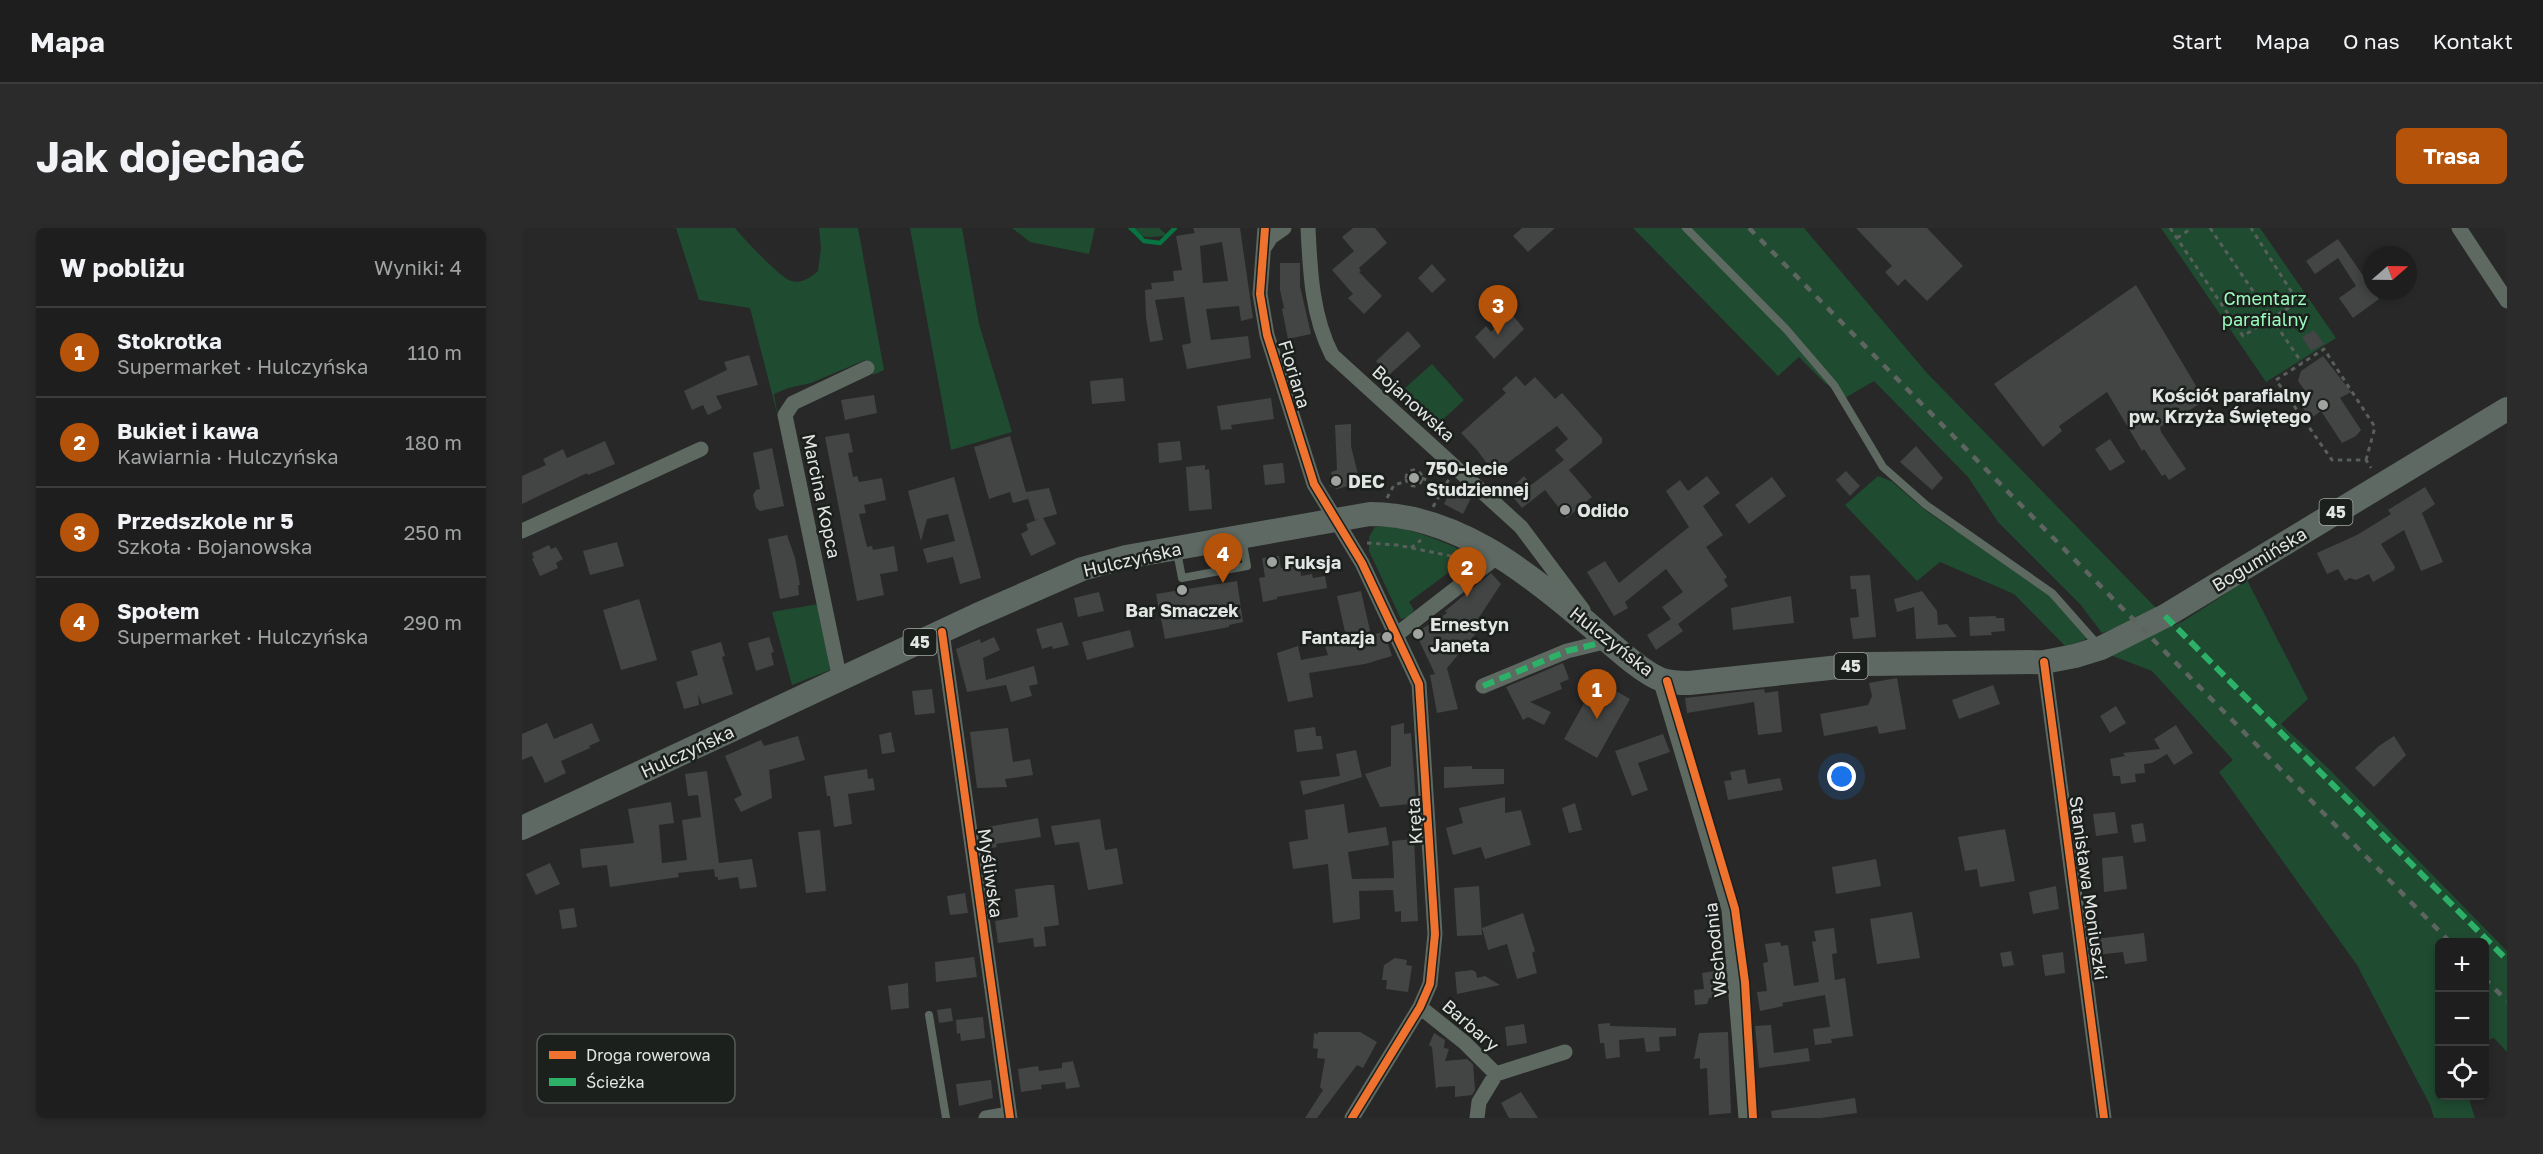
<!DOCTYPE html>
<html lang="pl">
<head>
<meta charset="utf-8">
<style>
	body { margin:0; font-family:"Golos Text",sans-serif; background:#2a2b2a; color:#f1f3f6 }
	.controls { position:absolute; right:18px; bottom:18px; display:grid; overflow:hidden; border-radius:9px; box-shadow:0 3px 9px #0003 }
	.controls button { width:54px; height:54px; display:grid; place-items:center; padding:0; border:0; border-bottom:2px solid #3b3c3b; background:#1d1e1d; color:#f1f3f6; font:30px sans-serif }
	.compass { position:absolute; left:1841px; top:18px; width:54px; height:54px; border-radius:50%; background:#1d1e1d; box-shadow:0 3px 9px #0003; rotate:70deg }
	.you { position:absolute; left:1320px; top:549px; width:21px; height:21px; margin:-15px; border:4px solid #fff; border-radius:50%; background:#1a73e8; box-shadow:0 0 0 9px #1a73e833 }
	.badge { display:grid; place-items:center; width:39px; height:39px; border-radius:50%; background:#b45309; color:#fff; font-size:20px; font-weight:700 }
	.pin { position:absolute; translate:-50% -50px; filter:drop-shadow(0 2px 3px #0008) }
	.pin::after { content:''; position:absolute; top:32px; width:21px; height:18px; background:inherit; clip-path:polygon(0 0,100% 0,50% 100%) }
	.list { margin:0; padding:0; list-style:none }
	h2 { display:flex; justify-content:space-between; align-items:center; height:78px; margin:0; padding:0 24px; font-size:26px }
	h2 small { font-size:20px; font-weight:400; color:#a0a2a4 }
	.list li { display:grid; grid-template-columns:39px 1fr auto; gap:18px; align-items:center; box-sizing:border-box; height:90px; padding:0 24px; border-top:2px solid #3b3c3b }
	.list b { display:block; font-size:22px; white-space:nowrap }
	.list p { margin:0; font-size:20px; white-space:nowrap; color:#a0a2a4 }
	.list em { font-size:20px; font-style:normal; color:#a0a2a4 }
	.icon { flex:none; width:33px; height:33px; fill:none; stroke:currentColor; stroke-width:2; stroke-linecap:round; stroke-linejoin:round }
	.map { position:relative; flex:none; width:1985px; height:890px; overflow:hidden; border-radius:9px }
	header { display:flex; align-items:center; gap:36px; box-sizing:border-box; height:84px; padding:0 30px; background:#1d1e1d; border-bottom:2px solid #3b3c3b }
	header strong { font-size:28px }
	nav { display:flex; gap:33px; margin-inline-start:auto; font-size:21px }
	.intro { display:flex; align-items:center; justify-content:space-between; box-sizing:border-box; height:144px; padding:0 36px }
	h1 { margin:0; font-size:42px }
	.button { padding:15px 27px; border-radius:9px; background:#b45309; color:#fff; font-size:21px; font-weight:700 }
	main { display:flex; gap:36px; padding:0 36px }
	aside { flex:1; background:#1d1e1d; border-radius:9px; box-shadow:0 3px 9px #0003 }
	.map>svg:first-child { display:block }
</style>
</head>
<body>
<header>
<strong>Mapa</strong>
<nav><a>Start</a><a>Mapa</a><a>O nas</a><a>Kontakt</a></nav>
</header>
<div class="intro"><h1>Jak dojechać</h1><a class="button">Trasa</a></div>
<main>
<aside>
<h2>W pobliżu<small>Wyniki: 4</small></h2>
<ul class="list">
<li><span class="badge">1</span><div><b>Stokrotka</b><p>Supermarket · Hulczyńska</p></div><em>110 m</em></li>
<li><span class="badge">2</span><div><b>Bukiet i kawa</b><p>Kawiarnia · Hulczyńska</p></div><em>180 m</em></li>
<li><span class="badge">3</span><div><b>Przedszkole nr 5</b><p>Szkoła · Bojanowska</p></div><em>250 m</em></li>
<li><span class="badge">4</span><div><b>Społem</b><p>Supermarket · Hulczyńska</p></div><em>290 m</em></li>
</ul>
</aside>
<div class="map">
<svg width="1985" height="890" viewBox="0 0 1985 890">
	<rect width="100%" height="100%" fill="#272827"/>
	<path fill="#1f4b31" d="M154,0H213C220,9 258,49 267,52C278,57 288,50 296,43L299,20L297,0H336L362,142L351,147L343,132L289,155L266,160L252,166L256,189L228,80L177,72Z
		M388,0H440L457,96L490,204L429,222Z
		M490,0H573L567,26L508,14Z
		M605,0H637L645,7C630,10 616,11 605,0Z
		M1111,0H1282L1405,145L1634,380L1604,397L1580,405L1558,376L1476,294L1446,249L1352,153L1323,170L1303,155L1277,129L1256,148Z
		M1639,0H1738L1814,110L1744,154Z
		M910,136L942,172L916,196L883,160Z
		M1356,248L1369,253L1403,282L1432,302L1438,296L1486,330L1572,408L1544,419L1492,366L1418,334L1395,353L1323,277Z
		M865,298C895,302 922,314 950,327L887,374L892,382L886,389L879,391L847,323V309L853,299Z
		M1725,352L1786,471L1759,496L1806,540L1985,723V824L1972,810L1963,813L1962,714H1918V868H1946L1953,890H1912L1908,877L1835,737L1697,544L1711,532L1630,443L1583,425L1660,394Z
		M296,376L308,442L270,457L250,384Z"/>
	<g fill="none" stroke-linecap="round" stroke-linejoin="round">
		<path stroke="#077542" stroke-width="4.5" d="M609,0L622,13L638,15L653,0"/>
	</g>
	<path fill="#434544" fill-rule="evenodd" d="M671,0H718L731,90L719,93L717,78L684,81L689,112L726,108L729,130L665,141L660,117L669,115L662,69L633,72L641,112L628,114L624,90L623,62L630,61L629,55L652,53L651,43L660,42L654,8L673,5ZM700,14L706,53L681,55L678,18Z
		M831,0H853L865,15L837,40L839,43L837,44L860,68L842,86L826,70L831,66L810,42L832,23L820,9Z
		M1000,0H1033L1006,24L991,8Z
		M1334,0H1405L1441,38L1405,73L1383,51L1376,58L1363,44L1370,38Z
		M1816,11L1857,71L1831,90L1817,70L1834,58L1816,30L1793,46L1784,33Z
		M758,35H778V58L789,106L766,111L760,81L762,80L758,62Z
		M910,36L924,52L910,65L896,50Z
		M1614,57L1683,173L1638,199L1639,204L1664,241L1647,252L1643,246L1640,248L1622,221L1620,223L1585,164L1537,198L1540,203L1521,219L1472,156Z
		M989,85L1002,101L972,131L953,109L964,98L969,104Z
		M1792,102L1802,116L1789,123L1780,109Z
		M886,103L899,118L867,147L854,133Z
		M227,127L236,157L194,168L200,180L186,187L181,177L170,182L162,163L205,142L202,134Z
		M1801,128L1829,164L1818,170L1839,202L1834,208L1820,215L1799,183L1788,191L1774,170L1784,164L1776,153L1779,143Z
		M994,148L1003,158L1013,149L1033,171L1040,165L1080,210V215L1047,242L1070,269L1045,290L1023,262L1000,280L986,263L1002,248L1009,257L1042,232L1033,222L1046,211L1035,198L972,245L955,222L939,205L984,165L980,161Z
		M601,150L603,173L570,176L568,153Z
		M352,167L355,185L323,192L319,172Z
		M749,170L752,191L709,197L710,201L699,202L695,178Z
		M829,196V218L838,255L815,261L807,258L811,251L809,244L815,242L813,197Z
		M327,205L331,224L326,225L331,249L335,248L337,254L360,250L364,272L342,277L344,285L337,286L345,319L350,318L351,322L372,318L376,343L358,346L362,367L335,373L303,209Z
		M488,208L506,271L491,275L488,264L467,271L452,219Z
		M1588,211L1603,234L1588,243L1573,221Z
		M83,213L93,236L66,247L65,245L0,276V248L24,237L21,231L41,221L45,230Z
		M658,213L660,232L637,235L636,215Z
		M1394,218L1421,250L1410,262L1378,234Z
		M250,220L262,278L238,283L234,280L231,267L234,262L238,261L231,225Z
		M761,235L763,255L743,257L741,237Z
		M683,237V242L687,241L690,281L667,283L664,239Z
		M1324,243L1338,258L1328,268L1314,252Z
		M1185,248L1198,265L1181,278L1201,307L1184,319L1205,349L1202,352L1206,358L1156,396L1161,403L1134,422L1125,407L1149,391L1140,379L1161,364L1144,341L1103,374L1106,380L1092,388L1065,344L1083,333L1097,355L1143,318L1167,299L1144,263L1158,252L1166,263Z
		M432,249L459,350L438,356L431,329L405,335L401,321L433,313L426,286L405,291L399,313L386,263Z
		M1250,249L1264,268L1227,296L1213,277Z
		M931,258L950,268L941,286L922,276Z
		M1903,259L1913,276L1900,285L1921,334L1899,343L1882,302L1859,316L1873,339L1872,342L1851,354L1847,346L1834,352L1828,350L1823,353L1816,341L1805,346L1795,325L1835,307L1869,286L1866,282Z
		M527,260L535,286L521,290L534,316L509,328L499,306L506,302L504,296L517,291L513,292L504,264Z
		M265,307L273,330L278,357H276L277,367L258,371L246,311Z
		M95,314L102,338L68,347L61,323Z
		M27,317L29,321L34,319L41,331L34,335L36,340L18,348L10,331L12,330L10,325Z
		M757,328L759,340L778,338L779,348L790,346L791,350L803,348L805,360L755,369V371L741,374L737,350L743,349L740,330Z
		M969,345L979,356L954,394L957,396L954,401L956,403L925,440L936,481L915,485L908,447L913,446L895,408L897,406L895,404L925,385L923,383Z
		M1348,347L1354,409L1331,411L1328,390L1337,389L1334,361H1329L1328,348Z
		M715,353L721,394L707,397V399L643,411L634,366Z
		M839,363L849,407L862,404L870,428L843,436L787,445L791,469L766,474L755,425L776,418L779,432L806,427L803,418L825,413L815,368Z
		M1400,363L1415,383L1416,397L1425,396L1435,409L1394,411L1392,379L1375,384L1372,371Z
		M577,364L582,383L556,389L552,370Z
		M1269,368L1272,395L1211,402L1209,380Z
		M117,371L135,432L99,442L81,382Z
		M1474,388V390H1482L1483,403L1469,404L1470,407L1448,408L1447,389Z
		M540,394L547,417L531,421L530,418L520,421L514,401Z
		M608,402L612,419L565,432L560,414Z
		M247,409L252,424L249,425L252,437L234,443L226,415Z
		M472,409L478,422L461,430L464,452L512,438L516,456L507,458L510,468L489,474L484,457L445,464L434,421L458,411L459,415Z
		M199,414L203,428L200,429L211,466L180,476L176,466L177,477L162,481L154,454L176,447L169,423Z
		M1041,435L1047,451L1038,455L1040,461L1008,474L1029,484L1022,497L1006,489L1001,492L984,459Z
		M1375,450L1384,501L1357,506L1355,498L1302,508L1298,486L1346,477L1350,468L1347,455Z
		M1075,452L1108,471L1075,530L1042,511Z
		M1471,457L1478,476L1437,491L1430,472Z
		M410,461L413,485L393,487L390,463Z
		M1242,461L1243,465L1256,463L1260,504L1236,507L1232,474L1165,485L1163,470Z
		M1594,478L1604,495L1588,505L1578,488Z
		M25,495L32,511L70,495L78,513L67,518L68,520L39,533L44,545L23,555L10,528L0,532V506Z
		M882,495V506L889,505L894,573L888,576L858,579L843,546L869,538V498Z
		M1654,497L1671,525L1652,537L1645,526L1630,535L1622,536L1623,545L1613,546L1614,554L1599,556L1598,548H1591L1588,531L1603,528L1601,525L1638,521L1632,511Z
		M793,499L794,508H799L801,521L775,524L772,502Z
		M486,500L491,534L508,531L511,547L483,551L485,559L455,560L448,504Z
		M369,504L373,524L360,526L357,507Z
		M1141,506L1148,524L1116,535L1126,562L1110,568L1093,523Z
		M276,508L283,532L247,542L250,570L219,584L212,571L220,567L203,528L239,512L242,518Z
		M1872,508L1884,527L1852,559L1833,540L1857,518Z
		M834,522L840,549L781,567L778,553L818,548L814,526Z
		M950,538V541H982V556L922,560V539Z
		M345,541L346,551L351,550L353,562L326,566L330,596L312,599L308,568H305L302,548Z
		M1223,541L1226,556L1258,550L1261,562L1206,572L1202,553L1210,552L1208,544Z
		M185,543L197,635L230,631L235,659L218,661L216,649L196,652V649H193L192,641L156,645L157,649L88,659L85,637L60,640L58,621L112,615L106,581L149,574L152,595L137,597L140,635L165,632L160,592L179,589L176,567L166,568L163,546Z
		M983,569V585L999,582L1009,617L963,631L959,619L931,627L924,600L941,595L937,580Z
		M1053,575L1060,602L1047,605L1040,580Z
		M822,576L826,605L864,599L867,617L826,624L830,651L872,650L870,613L892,611L896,693L879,694V683L873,684L871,662L837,663L838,691L811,695L806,636L771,641L767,614L786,611L783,582Z
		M1593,584L1596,605L1574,608L1571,586Z
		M516,590L519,609L474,616L475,619L463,621L460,600Z
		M578,591L583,622L595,620L601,656L566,662L557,614L533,617L529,598Z
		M1621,595L1624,613L1612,615L1609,597Z
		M1483,601L1493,653L1458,659L1455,641L1443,643L1436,609Z
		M298,602L304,663L284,665L276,604Z
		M1601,628L1605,661L1582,664L1580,630Z
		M1354,631L1359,658L1314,666L1310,639Z
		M28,635L38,656L14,667L4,646Z
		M526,657H532L537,697L522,699L524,718L512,719L511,710L476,715L473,693L496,689L493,661Z
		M957,658L960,707L935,708L932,660Z
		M1534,658L1537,681L1511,686L1507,664Z
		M443,665L446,685L428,687L425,668Z
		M52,680L55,699L40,701L37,682Z
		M1390,684L1398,730L1355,736L1348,691Z
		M1001,685L1013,723L1010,725L1015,745L995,751L985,716L966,722L960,700Z
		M1312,700L1315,725L1310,726L1313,752L1323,750L1331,808L1309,811L1310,815L1293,817L1291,801L1308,799L1303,767L1260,775L1261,778L1238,783L1235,764L1245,763L1241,735L1246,734L1243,716L1258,714L1259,718L1266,717L1272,758L1297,754L1290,714L1294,713L1292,703Z
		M1622,705L1625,733L1603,736L1601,724L1575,727L1573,711Z
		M1489,723L1492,737L1481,739L1478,725Z
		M1541,724L1543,745L1523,748L1520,727Z
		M452,729L455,749L414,754L413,734Z
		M873,730L885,732L884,737L890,738L886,764L864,761L865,752H860L862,737Z
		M950,742L954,744L955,750L963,748L978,757L935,766L933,744Z
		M1200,742L1203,768L1187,770L1185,776L1173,777L1172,762L1182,761L1180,745Z
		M386,755L387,780L369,782L366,758Z
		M429,780L431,793L417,795L415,782Z
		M461,789L463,810L439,813L438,805L435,806L434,792Z
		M1088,795V798L1154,800V808L1137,809L1138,823L1124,824L1122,810L1097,812L1098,829L1084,831L1082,815H1078L1076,796Z
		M1002,796L1005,815L985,818L983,799Z
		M1249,797L1252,825L1286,820L1288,833L1237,840L1233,798Z
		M796,804H838L855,814L841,840L835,837L795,890H783L801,862L798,859L803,831L795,830L796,821L791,820L792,805L796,806Z
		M1206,804L1209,885L1187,887L1185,840L1178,841V830L1172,831L1177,805Z
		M912,805L923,812L922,820L927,821L923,833L945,831L951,836L953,862L950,867L933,869V858L916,859L914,861L910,819L907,817Z
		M551,833L558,859L544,861L543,854L519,857L520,861L499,864L496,841L516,838L517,843L540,840V835Z
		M469,852L471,870L437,878L434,856Z
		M999,864L1016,890H987L979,875Z
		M1333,870L1335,885L1299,890H1250L1249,883Z"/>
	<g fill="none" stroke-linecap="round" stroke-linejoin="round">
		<path stroke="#595f5b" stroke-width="3" stroke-dasharray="4.5 4.5" stroke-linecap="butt" d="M1648,0L1721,108L1776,74L1729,0
			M1688,0L1780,135
			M1655,10L1670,0
			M1844,232L1853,199L1802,121L1754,152L1810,232H1844L1849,240
			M884 250a8 8 0 1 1 16 0a8 8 0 1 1-16 0Z
			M900,250L921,259
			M865,270L872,257L885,253
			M911,279L927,251
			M845,315L875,317L939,330
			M889,320L899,312"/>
		<path stroke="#5d6961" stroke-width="8" d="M1164,0L1264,101L1312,157L1361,239L1404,277L1530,365L1576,417
			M655,324L660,350L725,338L720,311
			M407,787L424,890"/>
		<path stroke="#5d6961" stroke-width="15" d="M743,0L738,66L745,107L792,256L840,335L897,456L913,706L908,756L898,779L830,890
			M786,0C788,43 790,88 810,127L999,299L1061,382
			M1937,0L1985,73
			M742,20L749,9L762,0
			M0,303L179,221
			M420,404L488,890
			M874,407L976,328
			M1522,434L1582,890
			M1138,451L1207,681L1224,890
			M318,452L263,187L271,175L345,140
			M961,458L1045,423L1086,413
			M898,779L943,815L974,846L1043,824
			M464,890L487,886
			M955,890L957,874L974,846"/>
		<path stroke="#5d6962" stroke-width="24" d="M0,600L455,387L560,341L604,329L848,286C932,286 1003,342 1064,394C1083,410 1118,444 1140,452C1149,455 1158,455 1167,455L1346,436L1522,434L1553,428L1579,420L1643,388L1985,181"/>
		<path stroke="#5e645f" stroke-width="4.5" stroke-dasharray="8 8" stroke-linecap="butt" d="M1227,0L1928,714
			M1962,750L1985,773"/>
		<path stroke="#2db169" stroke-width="6" stroke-dasharray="12 6" stroke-linecap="butt" d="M1643,388L1985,732
			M961,458L1045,423L1086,413"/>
		<defs>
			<path id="cycleway" d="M743,0L738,66L745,107L792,256L840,335L897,456L913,706L908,756L898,779L830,890
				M420,404L488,890
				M1522,434L1582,890
				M1145,453L1213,681L1223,754L1231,890"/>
		</defs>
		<use href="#cycleway" stroke="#1c201d" stroke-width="11"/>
		<use href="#cycleway" stroke="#ef722f" stroke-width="8"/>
	</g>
	<g fill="#a1a3a1" stroke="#1c201d" stroke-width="2">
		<circle cx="1801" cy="177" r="6"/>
		<circle cx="892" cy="250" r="6"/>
		<circle cx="814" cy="253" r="6"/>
		<circle cx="1043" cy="282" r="6"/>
		<circle cx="750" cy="334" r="6"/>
		<circle cx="660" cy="362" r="6"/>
		<circle cx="896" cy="406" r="6"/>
		<circle cx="865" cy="409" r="6"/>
	</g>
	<g text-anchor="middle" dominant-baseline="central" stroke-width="5" stroke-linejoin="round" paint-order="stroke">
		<g fill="#1c201d" stroke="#a7aaa8" stroke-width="1.5">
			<rect x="1797.5" y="271" width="33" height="26" rx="4.5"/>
			<rect x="381.5" y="401" width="33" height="26" rx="4.5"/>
			<rect x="1312.5" y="425" width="33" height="26" rx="4.5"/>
		</g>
		<g font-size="16" font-weight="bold" fill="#e2e5e3">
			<text x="1814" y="284">45</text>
			<text x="398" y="414">45</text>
			<text x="1329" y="438">45</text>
		</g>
		<g font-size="18" fill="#9afabc" stroke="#1c201d">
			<text x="1743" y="70">Cmentarz<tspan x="1743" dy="21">parafialny</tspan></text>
		</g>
		<g font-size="18" fill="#e2e5e3" stroke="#1c201d">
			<text transform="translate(773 146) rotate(73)">Floriana</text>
			<text transform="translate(892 175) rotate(42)">Bojanowska</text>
			<text transform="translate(300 268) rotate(78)">Marcina Kopca</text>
			<text transform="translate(610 331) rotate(-13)">Hulczyńska</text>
			<text transform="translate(1737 331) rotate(-31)">Bogumińska</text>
			<text transform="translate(1090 413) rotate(38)">Hulczyńska</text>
			<text transform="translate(165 523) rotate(-25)">Hulczyńska</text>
			<text transform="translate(892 593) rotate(-94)">Kręta</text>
			<text transform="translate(469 645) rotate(82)">Myśliwska</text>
			<text transform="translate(1567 660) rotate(82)">Stanisława Moniuszki</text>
			<text transform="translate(1193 722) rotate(-96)">Wschodnia</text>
			<text transform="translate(949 797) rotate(41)">Barbary</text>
		</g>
		<g font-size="18" font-weight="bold" fill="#e2e5e3" stroke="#1c201d" text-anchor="start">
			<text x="1789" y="167" text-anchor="end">Kościół parafialny<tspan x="1789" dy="21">pw. Krzyża Świętego</tspan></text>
			<text x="904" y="240">750-lecie<tspan x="904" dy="21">Studziennej</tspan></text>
			<text x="826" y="253">DEC</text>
			<text x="1055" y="282">Odido</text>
			<text x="762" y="334">Fuksja</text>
			<text x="660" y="382" text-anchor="middle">Bar Smaczek</text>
			<text x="908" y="396">Ernestyn<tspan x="908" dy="21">Janeta</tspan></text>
			<text x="853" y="409" text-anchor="end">Fantazja</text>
		</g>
	</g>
	<rect x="15" y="806" width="198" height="69" rx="9" fill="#1c201d" stroke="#575b58" stroke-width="1.5"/>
	<rect x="27" y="823" width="27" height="8" fill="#ef722f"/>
	<rect x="27" y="850" width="27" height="8" fill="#2db169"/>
	<g font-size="16" fill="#e2e5e3">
		<text x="64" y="833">Droga rowerowa</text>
		<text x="64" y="860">Ścieżka</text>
	</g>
</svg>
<div class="controls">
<button>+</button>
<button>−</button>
<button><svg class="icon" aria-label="locate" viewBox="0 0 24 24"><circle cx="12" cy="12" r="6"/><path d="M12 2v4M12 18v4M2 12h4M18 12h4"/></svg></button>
</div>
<svg class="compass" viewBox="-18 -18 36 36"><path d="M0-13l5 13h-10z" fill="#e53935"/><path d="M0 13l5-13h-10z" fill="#a0a2a4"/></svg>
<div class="you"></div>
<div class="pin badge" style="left:1075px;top:491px">1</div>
<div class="pin badge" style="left:945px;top:369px">2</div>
<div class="pin badge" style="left:976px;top:107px">3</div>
<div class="pin badge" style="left:701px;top:355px">4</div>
</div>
</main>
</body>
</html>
